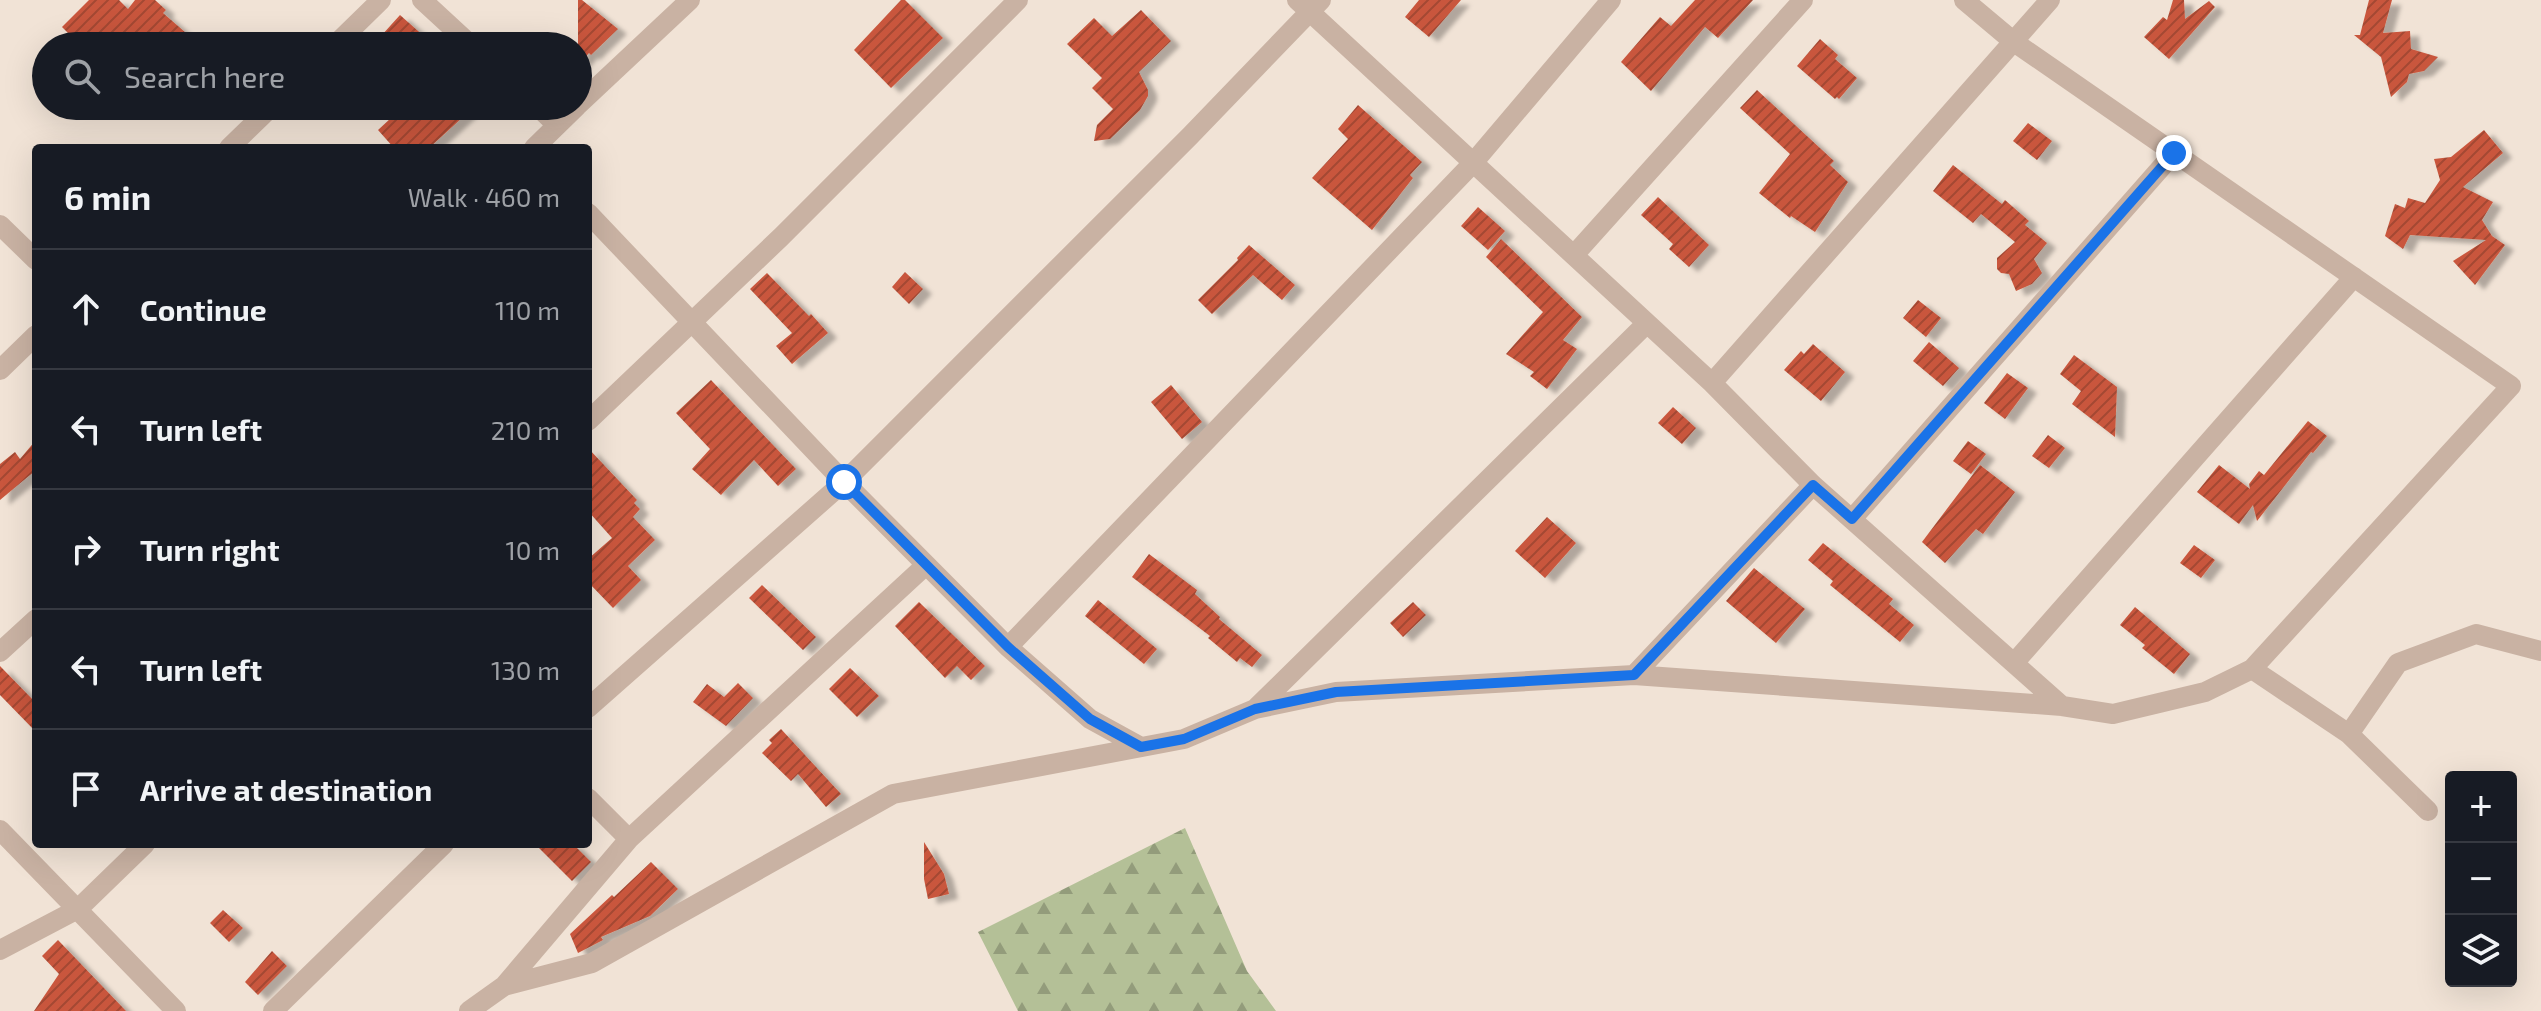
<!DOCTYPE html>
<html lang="en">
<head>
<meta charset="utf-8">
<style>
	body { margin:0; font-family:"Exo 2",sans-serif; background:#20242c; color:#f1f3f6 }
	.controls { position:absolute; right:24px; bottom:24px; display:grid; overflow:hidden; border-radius:8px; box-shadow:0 8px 32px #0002 }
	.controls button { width:72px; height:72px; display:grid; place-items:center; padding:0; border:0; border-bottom:2px solid #363941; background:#171b24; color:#f1f3f6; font:40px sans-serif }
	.stop { position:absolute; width:24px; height:24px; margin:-18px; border:6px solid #1a73e8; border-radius:50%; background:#fff }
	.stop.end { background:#1a73e8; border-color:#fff; box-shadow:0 2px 8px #0008 }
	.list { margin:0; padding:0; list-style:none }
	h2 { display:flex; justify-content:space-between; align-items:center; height:104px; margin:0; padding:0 32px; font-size:34px }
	h2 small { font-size:26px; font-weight:400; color:#9ea1a6 }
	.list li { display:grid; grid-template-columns:52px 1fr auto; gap:24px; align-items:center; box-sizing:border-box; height:120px; padding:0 32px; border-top:2px solid #363941 }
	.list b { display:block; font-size:30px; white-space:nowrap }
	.list em { font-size:26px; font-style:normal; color:#9ea1a6 }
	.icon { flex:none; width:44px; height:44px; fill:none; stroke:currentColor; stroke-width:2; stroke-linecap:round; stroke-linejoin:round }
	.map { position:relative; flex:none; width:2541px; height:1011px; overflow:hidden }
	.search { position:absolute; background:#171b24; box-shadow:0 8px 32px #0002; left:32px; top:32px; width:560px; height:88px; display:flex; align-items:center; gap:20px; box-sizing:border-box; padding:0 28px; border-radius:44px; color:#9ea1a6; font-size:30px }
	.panel { position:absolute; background:#171b24; box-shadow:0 8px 32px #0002; left:32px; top:144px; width:560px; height:704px; border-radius:8px }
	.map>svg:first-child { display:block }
</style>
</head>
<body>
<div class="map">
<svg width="2541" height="1011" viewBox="0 0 2541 1011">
	<defs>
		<pattern id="forest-firs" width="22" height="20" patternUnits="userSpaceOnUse" patternTransform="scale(2)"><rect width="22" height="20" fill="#b4c097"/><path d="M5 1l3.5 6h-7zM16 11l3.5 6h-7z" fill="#939c7b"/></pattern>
		<pattern id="building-hatch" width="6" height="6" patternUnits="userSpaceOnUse" patternTransform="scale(2)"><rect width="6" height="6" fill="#c9573d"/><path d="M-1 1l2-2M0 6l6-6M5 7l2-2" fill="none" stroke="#a44833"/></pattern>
		<filter id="shadow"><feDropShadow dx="9" dy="5" stdDeviation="2" flood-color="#0004"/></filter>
	</defs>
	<rect width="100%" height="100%" fill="#f1e3d6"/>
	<path fill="url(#forest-firs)" d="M1185,828L1247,971L1276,1011H1018L978,932Z"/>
	<path fill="url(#building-hatch)" filter="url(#shadow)" d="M89,0H119L128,9L135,0H155L166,10L163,13L201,46H107L99,38L90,46H81L62,27Z
		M578,0H582L618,29L591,55L589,53L578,65Z
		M901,0H905L943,38L891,88L854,50Z
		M1419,0H1461L1429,37L1405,17Z
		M1695,0H1753L1718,38L1705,27L1651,91L1621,62L1660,17L1671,26Z
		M2173,0H2184L2185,19L2209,1L2215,7L2169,59L2144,37L2163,17L2167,20Z
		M2369,0H2392L2383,33L2410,31L2411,49L2438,57L2424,71L2409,74L2407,82L2391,97L2381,57L2354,35H2360Z
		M1141,10L1171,41L1139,72L1148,90V96L1140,110L1110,139L1094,141L1097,125L1113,109L1092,88L1102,78L1067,44L1094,18L1112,36Z
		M400,15L435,46H372Z
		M1820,39L1838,55L1835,59L1857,78L1839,99L1837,97L1835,99L1797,66Z
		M1757,90L1834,161L1830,165L1848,182L1815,232L1791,216L1790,218L1759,193L1790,154L1740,108Z
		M1358,105L1422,162L1410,175L1413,178L1372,230L1312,178L1348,139L1338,129Z
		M404,106H475L429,148H394L378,130Z
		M2028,123L2052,141L2037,160L2013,141Z
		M2484,130L2503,153L2463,187L2493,202L2482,220L2492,236L2505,245L2475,285L2453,261L2486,240L2410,235L2403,249L2385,236L2395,204L2405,208L2408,198L2425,203L2440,180L2434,159L2451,157Z
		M1953,165L2002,204L2005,200L2029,221L2025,225L2047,243L2034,259L2042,273L2032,284L2016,291L2009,274L2001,273L1997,269V258L2015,242L1981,214L1973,223L1933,191Z
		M1658,197L1709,245L1689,267L1669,249L1673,244L1641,215Z
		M1478,207L1505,231L1488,250L1461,226Z
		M1501,239L1582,317L1563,340L1577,349L1547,389L1530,376L1534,372L1506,354L1543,312L1486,257Z
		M1249,245L1295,285L1282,300L1253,275L1212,314L1198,300L1238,260L1237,258Z
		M905,272L923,289L909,304L892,287Z
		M767,273L809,316L811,314L828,333L792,364L776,346L792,333L750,289Z
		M1918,300L1941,318L1926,337L1903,318Z
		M1929,342L1959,368L1943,386L1913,361Z
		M1813,344L1845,372L1821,401L1784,370L1801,351L1804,354Z
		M2074,355L2117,387L2115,437L2072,404L2081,391L2060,374Z
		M2007,373L2028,388L2005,419L1984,403Z
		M711,380L796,469L778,486L754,460L721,495L692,469L710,449L676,413Z
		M1171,385L1202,422L1182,439L1151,402Z
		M1673,407L1696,428L1682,444L1658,423Z
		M2308,421L2327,436L2313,453L2311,452L2257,521L2253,505L2239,524L2197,492L2219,465L2250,489L2249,484L2259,471L2264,475Z
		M2048,435L2065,448L2049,468L2032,456Z
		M36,440V470L0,500V464L15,452L20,459Z
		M1968,441L1986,454L1971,474L1953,461Z
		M588,448L637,500L634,503L640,509L633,517L655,540L628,566L641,580L613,608L588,582V559L612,538L588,511Z
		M1980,465L2015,492L1983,534L1976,529L1945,563L1922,542Z
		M1547,517L1576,543L1545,578L1515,551Z
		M1823,543L1893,599L1889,604L1914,625L1900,642L1830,585L1833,581L1808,560Z
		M2194,545L2215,560L2201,578L2180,563Z
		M1149,554L1197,590L1195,594L1220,617L1219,619L1262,655L1252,667L1240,658L1237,662L1208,638L1210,636L1132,577Z
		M1754,568L1805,609L1776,643L1726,601Z
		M762,585L816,637L803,650L749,598Z
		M1098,600L1157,649L1144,664L1085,616Z
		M919,602L985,666L971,680L957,666L945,678L895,626Z
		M1413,602L1426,615L1403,637L1390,623Z
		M2135,607L2190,654L2174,674L2142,648L2145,645L2120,625Z
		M0,666L36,703V732L0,695Z
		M850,668L879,696L857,717L829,689Z
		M738,683L753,698L726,726L693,702L707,684L724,697Z
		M781,729L841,794L826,807L798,774L791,781L762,753L772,743L769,740Z
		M924,842L944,874L949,894L928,899L924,879Z
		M535,844H573L591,862L572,881Z
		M651,862L678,889L650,916L601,937L603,940L578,953L570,934L612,895L614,897Z
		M223,910L243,928L229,942L210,923Z
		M58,940L126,1011H34L59,974L42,956Z
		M272,951L287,966L258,995L245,982Z"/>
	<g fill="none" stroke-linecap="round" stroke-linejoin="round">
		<path stroke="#c9b2a3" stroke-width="20" d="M422,0L472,46
			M1297,0L1712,383L1813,485L2062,706
			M1964,0L2014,42L2511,386L2252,669
			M334,46L381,0
			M578,105L690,0
			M537,106L557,125
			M229,148L272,106
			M534,148L577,106
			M588,213L844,482L1008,647L1090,719L1141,747
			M0,225L36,260
			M1574,255L1803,0
			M0,370L36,335
			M1712,383L2050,0
			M588,421L781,237L1018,0
			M1852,519L2174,153
			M1008,647L1473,163L1611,0
			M0,652L36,619
			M2014,663L2354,277
			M1634,675L1813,485
			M588,708L844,482L1190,136L1321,0
			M1255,709L1647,323
			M2349,734L2428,811
			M588,798L629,839
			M0,830L176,1011
			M0,950L78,909L145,844
			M504,986L592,963L893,794L1184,739L1255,709L1336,692L1634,675L2062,706L2113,714L2205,692L2252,669L2349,734L2398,663L2476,634L2541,651
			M273,1011L444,844
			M469,1011L504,986L629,839L926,565"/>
	</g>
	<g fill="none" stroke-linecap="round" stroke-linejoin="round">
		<path stroke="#1a73e8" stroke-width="10" d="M844,482L1008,647L1090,719L1141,747L1184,739L1255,709L1336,692L1634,675L1813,485L1852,519L2174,153"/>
	</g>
</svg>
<div class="controls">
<button>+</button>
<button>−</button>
<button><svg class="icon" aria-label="layers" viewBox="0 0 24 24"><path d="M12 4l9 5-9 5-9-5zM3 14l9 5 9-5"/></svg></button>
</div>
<div class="stop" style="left:844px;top:482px"></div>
<div class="stop end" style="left:2174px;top:153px"></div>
<div class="search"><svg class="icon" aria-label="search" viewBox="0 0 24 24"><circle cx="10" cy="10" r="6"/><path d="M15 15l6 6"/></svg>Search here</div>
<section class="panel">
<h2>6 min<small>Walk · 460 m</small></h2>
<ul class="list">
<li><svg class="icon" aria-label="ahead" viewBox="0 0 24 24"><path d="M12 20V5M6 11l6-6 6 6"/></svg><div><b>Continue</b></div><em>110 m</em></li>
<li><svg class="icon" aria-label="left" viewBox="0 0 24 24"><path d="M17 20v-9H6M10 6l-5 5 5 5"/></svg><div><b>Turn left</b></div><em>210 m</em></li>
<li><svg class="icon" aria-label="right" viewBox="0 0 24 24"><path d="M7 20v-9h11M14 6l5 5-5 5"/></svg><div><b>Turn right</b></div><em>10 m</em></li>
<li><svg class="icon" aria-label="left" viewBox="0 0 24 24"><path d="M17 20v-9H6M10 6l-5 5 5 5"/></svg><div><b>Turn left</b></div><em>130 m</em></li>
<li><svg class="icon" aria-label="arrive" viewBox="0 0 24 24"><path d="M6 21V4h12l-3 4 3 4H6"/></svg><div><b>Arrive at destination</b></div></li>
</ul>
</section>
</div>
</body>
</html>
